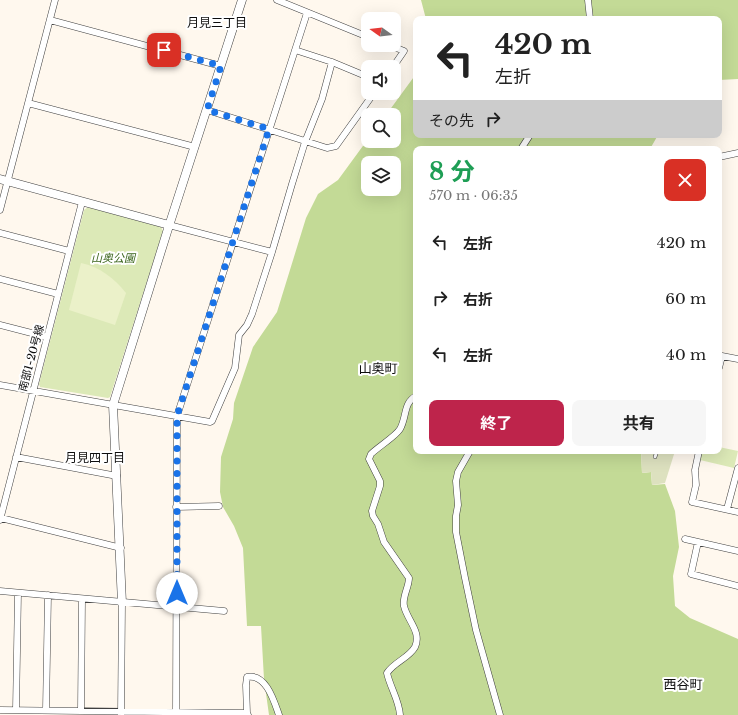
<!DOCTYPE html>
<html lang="ja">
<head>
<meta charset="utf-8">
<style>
	body { margin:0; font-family:"Libre Baskerville","Noto Sans JP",serif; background:#f6f6f6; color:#222; height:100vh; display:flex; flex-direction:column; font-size:15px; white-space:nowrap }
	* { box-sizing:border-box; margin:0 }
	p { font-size:13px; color:#767676 }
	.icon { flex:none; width:22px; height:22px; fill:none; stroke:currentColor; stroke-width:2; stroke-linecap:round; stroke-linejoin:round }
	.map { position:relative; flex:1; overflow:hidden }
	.side { position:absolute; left:413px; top:146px; width:309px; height:308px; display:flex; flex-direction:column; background:#fff; border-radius:8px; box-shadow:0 4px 16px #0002 }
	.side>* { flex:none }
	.guide { position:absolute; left:413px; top:16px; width:309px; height:122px; border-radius:8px; box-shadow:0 4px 16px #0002; background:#fff; color:#222; overflow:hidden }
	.needle { width:26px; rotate:284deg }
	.tools { position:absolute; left:361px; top:12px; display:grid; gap:8px }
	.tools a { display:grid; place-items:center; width:40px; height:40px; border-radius:8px; background:#fff; box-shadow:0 4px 16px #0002; font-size:20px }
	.pin { position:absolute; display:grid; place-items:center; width:34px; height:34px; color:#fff; margin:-17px; border-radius:8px; box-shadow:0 2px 6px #0006 }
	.me { position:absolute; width:44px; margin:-22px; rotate:0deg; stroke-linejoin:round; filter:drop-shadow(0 0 3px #0008) }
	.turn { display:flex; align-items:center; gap:14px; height:84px; padding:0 16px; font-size:18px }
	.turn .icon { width:52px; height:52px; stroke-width:2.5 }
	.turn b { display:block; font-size:28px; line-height:34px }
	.then { display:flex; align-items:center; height:38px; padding:0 16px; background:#0003; gap:8px; font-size:15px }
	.round { display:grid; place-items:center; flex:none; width:42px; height:42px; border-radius:8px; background:#f6f6f6 }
	.head { display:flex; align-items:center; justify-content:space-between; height:68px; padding:0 16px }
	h1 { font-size:24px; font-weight:700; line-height:30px; color:#1e9e55 }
	.primary-button { display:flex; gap:8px; margin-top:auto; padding:8px 16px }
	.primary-button a { flex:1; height:46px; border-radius:8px; background:#be244b; color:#fff; font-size:16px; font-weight:700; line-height:46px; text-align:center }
	.primary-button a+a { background:#f6f6f6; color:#222 }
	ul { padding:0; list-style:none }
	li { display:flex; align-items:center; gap:12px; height:56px; padding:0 16px }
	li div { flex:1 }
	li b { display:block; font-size:15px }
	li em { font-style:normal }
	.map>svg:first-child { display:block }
</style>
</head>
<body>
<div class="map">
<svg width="738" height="715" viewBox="0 0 738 715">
	<rect width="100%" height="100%" fill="#fff8ee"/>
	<!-- green -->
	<path fill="#dce9b7" d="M 88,207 L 161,227 L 163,231 L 110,397 L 108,398 L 40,387 L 39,384 L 84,210 Z
		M 719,447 L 738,451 L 734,468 L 700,460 L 702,451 L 719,451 Z"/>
	<!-- forest -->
	<path fill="#c3da96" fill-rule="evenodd" d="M 421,0 L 738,0 L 738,79 L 719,80 L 719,19 L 426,19 Z
		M 416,74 L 416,135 L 658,135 L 650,149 L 416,149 L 416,451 L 641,451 L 642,473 L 651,472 L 652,485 L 665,484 L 675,511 L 679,547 L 673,576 L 675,606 L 690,618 L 738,639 L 738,715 L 269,715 L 264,679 L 261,626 L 247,626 L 243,548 L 234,526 L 223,507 L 220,492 L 221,457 L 233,419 L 234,403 L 253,347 L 277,312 L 306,218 L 318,194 L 338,180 L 368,139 L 368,141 L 394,141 L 394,115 L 386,115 ZM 368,163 L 394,163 L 394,189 L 368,189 Z"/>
	<!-- cemetery -->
	<path fill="#dde1bf" d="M 641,451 L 675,451 L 665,483 L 652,485 L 651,472 L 642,473 Z"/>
	<!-- pitch -->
	<path fill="#ebf1c9" d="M 81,263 C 100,267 114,278 126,293 L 115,325 L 69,310 Z"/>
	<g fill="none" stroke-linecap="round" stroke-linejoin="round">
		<!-- service casing -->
		<g stroke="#404040" stroke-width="4">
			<path id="service" d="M 655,457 L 657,451"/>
		</g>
		<!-- minor casing -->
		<g stroke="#404040" stroke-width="7">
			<path id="minor" d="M 277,0 L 368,37
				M 588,0 L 590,19
				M 50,20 L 221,66
				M 389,45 L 404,51 L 393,67
				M 295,50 L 332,62 L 368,77
				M 28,103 L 195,147
				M 207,110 L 327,148 L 336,146 L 374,93
				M 521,149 L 530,135
				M 719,157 L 738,153
				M 0,210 L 55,0
				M 169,225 L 272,252
				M 0,233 L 69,251
				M 0,279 L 58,294
				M 0,325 L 47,337
				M 719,368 L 722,356 L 738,359
				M 0,385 L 210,422 L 212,421 L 235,368 L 239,335 L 247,325 L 252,314 L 272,252 L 292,184 L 305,142 L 322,99 L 332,62
				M 470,451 L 458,472 L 456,481 L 458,505 L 456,516 L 456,532 L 465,578 L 476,630 L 500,715
				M 699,451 L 695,470 L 696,485 L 692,502 L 738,512
				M 16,457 L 117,476
				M 176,507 L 219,506
				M 727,509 L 738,468
				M 1,518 L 121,548
				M 0,520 L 82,202
				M 685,539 L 738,551
				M 698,542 L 691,574 L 738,586
				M 0,591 L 224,611
				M 0,710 L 247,713 L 248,715
				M 16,710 L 18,593
				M 46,710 L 48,595
				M 81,711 L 82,599
				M 176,712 L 177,416 L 307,13
				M 247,713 L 246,685 L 247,677 C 266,673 274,701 279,715
				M 121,715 L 122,603
				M 400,715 C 399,700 390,687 387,673 C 394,662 409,658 415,647 C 422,632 407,620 404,606 C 402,597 409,587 409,578 L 384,542 L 378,524 L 373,516 L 372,511 L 380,486 L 380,481 L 369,459 L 371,454 C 378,447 396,436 400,429 C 407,417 403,403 416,396"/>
		</g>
		<!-- tertiary casing -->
		<g stroke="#404040" stroke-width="9">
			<path id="tertiary" d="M 0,179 L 169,225
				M 122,603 L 113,405 L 167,232 L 242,0"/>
		</g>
		<!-- service -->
		<use href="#service" stroke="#fff" stroke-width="3"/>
		<!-- minor -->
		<use href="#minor" stroke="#fff" stroke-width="6"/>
		<!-- tertiary -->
		<use href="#tertiary" stroke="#fff" stroke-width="8"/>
	</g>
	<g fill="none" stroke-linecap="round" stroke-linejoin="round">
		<!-- route -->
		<path stroke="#1a73e8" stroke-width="7" stroke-dasharray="0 12.6" d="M 164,50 L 221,66 L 207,110 L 269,129 L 177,416 L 177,593"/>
	</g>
	<g text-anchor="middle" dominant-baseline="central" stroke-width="4" stroke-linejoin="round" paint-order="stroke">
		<!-- park labels -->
		<g font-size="11" font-style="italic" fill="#3b651d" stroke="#fff">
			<text x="113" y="258">山奥公園</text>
		</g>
		<!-- street labels -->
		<g font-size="11" fill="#0d0d0d" stroke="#fff">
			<text transform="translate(31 358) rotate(-75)">南部1-20号線</text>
		</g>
		<!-- neighbourhood labels -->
		<g font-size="12" fill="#0d0d0d" stroke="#fff">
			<text x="217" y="22">月見三丁目</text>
			<text x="95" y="457">月見四丁目</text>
		</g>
		<!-- quarter labels -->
		<g font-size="13" fill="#0d0d0d" stroke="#fff">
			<text x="378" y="368">山奥町</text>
			<text x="683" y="684">西谷町</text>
		</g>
	</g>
</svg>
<div class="tools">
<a><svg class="needle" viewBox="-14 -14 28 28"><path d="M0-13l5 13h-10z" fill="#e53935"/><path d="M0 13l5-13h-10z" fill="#767676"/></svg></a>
<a><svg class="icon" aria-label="sound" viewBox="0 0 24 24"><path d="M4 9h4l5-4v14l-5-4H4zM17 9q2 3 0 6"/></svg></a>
<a><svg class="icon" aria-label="search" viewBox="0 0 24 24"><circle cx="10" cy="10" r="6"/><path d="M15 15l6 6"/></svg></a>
<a><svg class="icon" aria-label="layers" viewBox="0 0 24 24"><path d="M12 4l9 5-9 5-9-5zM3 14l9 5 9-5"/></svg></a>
</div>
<div class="pin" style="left:164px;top:50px;background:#d93025"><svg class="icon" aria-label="arrive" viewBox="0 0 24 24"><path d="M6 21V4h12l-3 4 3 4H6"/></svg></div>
<svg class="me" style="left:177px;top:593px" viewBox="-20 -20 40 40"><circle r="19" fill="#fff"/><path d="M0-13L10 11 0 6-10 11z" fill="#1a73e8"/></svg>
<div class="guide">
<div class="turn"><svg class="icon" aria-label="left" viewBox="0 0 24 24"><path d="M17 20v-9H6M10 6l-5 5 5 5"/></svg><div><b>420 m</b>左折</div></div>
<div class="then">その先<svg class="icon" aria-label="right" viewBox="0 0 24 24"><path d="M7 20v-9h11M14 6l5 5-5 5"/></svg></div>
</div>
<section class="side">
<div class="head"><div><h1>8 分</h1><p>570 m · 06:35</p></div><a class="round" style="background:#d93025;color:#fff"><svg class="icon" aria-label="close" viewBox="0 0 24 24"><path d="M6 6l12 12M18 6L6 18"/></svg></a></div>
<ul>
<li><svg class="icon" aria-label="left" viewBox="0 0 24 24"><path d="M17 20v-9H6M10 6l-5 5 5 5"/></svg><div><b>左折</b></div><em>420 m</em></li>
<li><svg class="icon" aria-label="right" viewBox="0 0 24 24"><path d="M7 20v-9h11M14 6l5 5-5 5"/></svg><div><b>右折</b></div><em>60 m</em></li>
<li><svg class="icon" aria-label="left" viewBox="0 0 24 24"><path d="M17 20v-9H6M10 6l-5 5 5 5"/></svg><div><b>左折</b></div><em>40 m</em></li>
</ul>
<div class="primary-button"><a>終了</a><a>共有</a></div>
</section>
</div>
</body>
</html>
